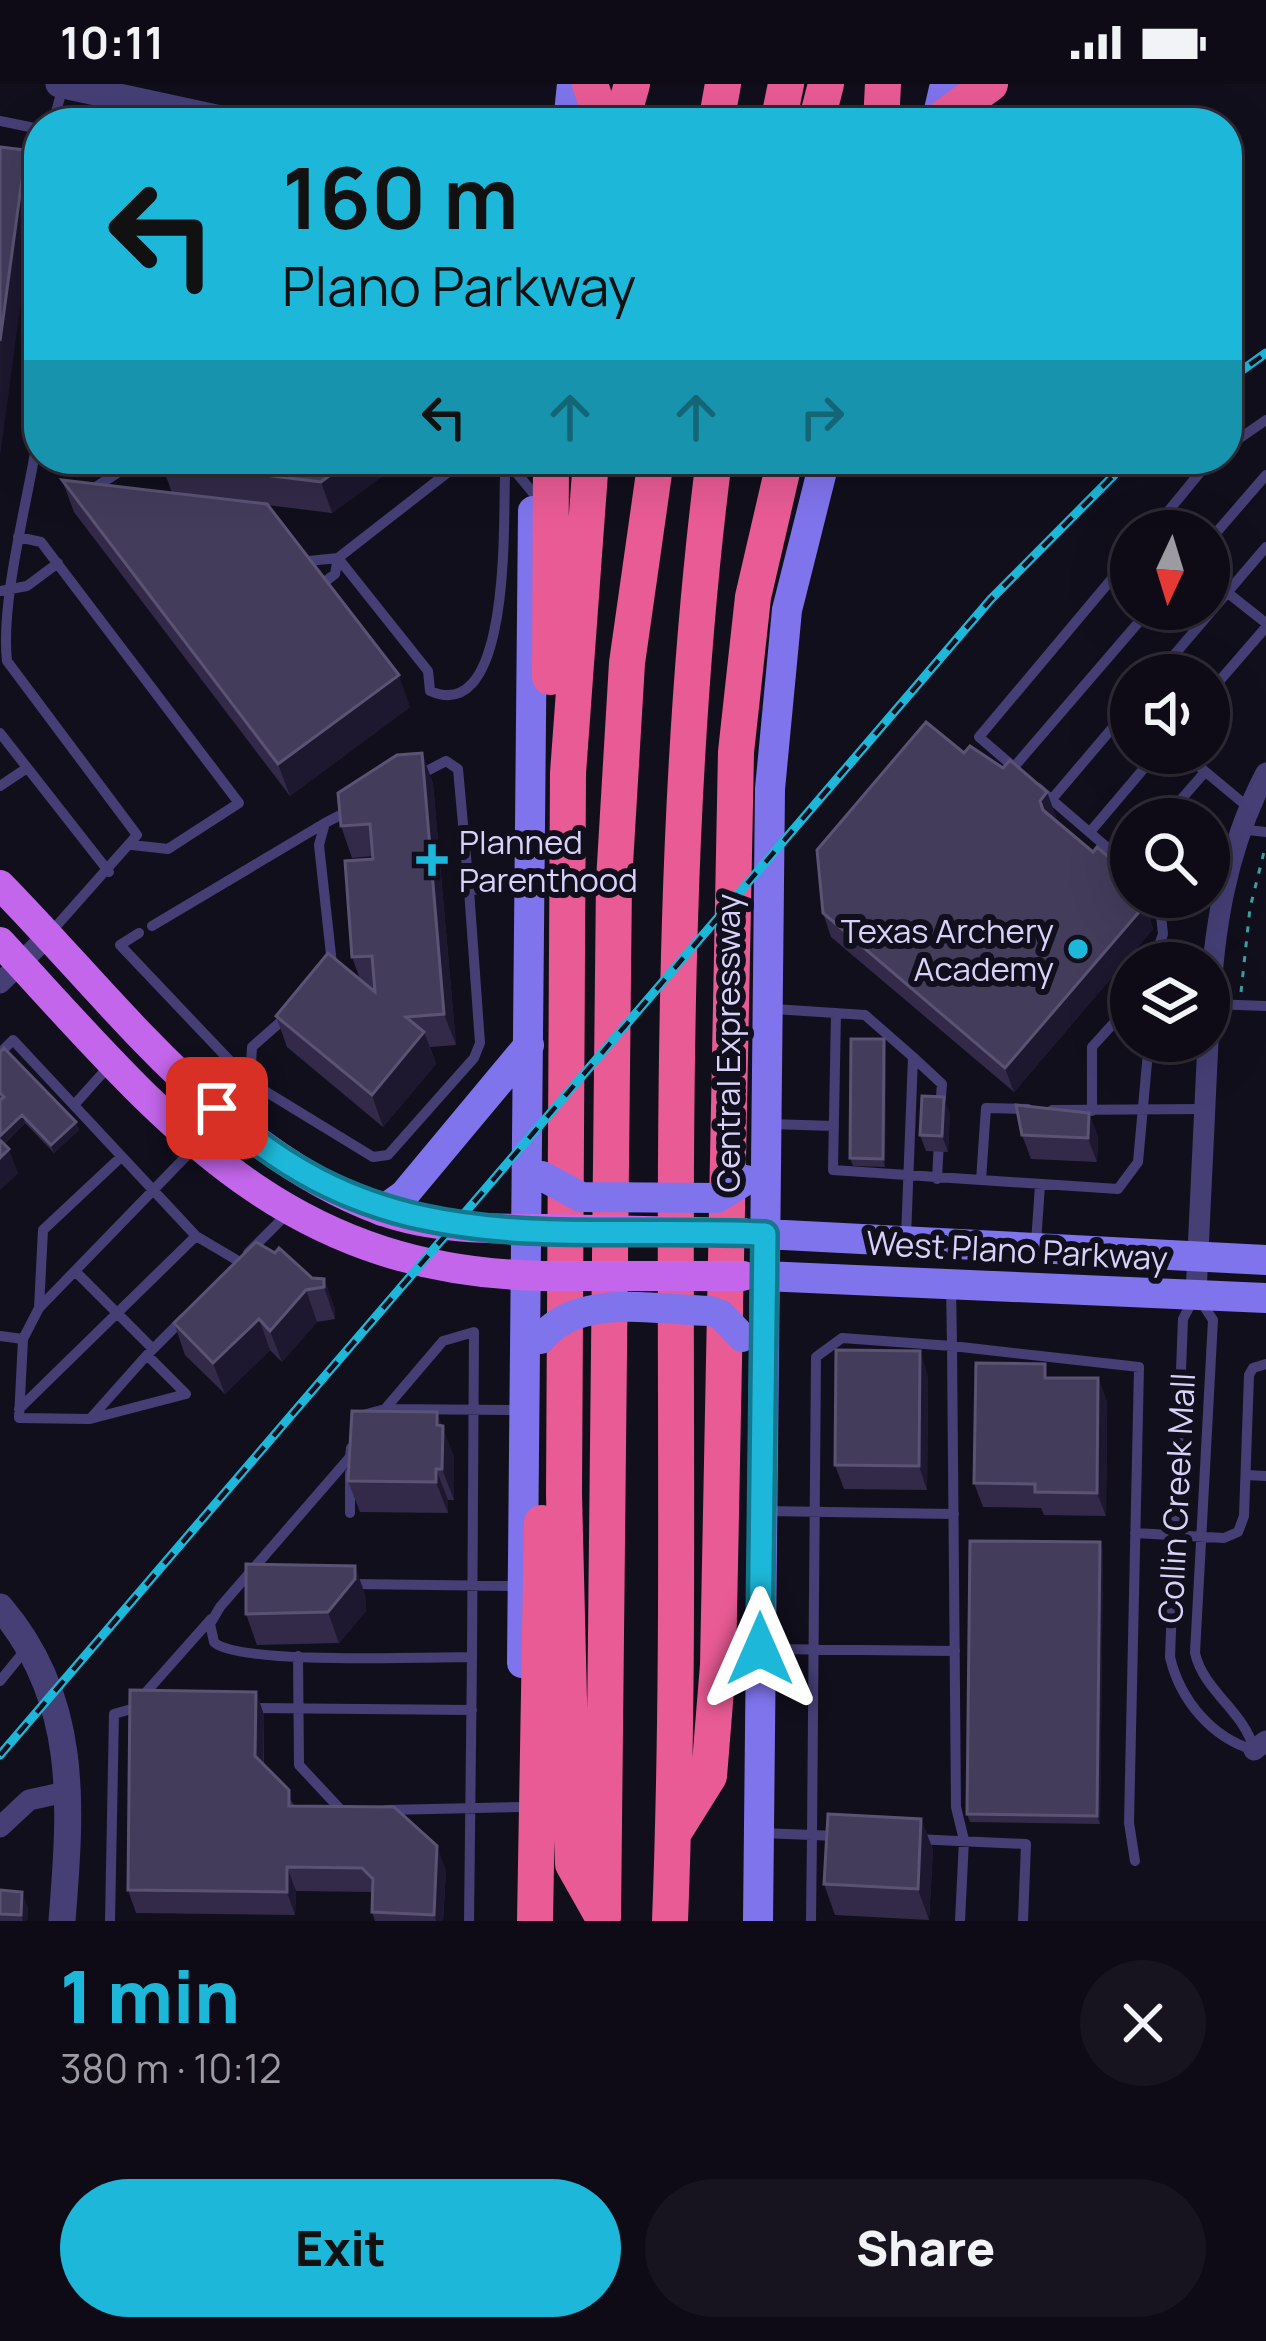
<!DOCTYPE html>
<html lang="en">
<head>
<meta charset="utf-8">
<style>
	body { margin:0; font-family:Manrope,sans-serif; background:#17141f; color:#f1f3f6; height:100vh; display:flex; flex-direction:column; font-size:45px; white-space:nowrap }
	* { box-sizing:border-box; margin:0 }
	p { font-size:39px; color:#9b9ba1 }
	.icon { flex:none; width:66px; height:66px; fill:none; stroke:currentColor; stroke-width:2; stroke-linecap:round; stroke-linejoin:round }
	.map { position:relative; height:1837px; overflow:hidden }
	.panel { display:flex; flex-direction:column; background:#0e0b16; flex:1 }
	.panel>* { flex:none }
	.guide { position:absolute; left:24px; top:24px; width:1218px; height:366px; border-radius:48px; box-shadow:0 12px 48px #0002,0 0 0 3px #2e2b35; background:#1db8d9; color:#111; overflow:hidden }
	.needle { width:78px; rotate:184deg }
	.tools { position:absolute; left:1110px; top:426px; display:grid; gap:24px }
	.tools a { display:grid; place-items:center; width:120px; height:120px; border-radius:50%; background:#0e0b16; box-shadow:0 12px 48px #0002,0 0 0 3px #2e2b35; font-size:60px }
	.pin { position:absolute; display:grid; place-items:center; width:102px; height:102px; color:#fff; margin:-51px; border-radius:24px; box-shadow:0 6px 18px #0006 }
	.me { position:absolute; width:132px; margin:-66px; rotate:0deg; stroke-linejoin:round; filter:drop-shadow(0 0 9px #0008) }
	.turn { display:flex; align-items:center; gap:42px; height:252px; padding:0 60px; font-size:54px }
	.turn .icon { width:156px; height:156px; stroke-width:2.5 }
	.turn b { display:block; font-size:84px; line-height:102px }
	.lanes { display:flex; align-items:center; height:114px; padding:0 60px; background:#0003; justify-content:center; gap:60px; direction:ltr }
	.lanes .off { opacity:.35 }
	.round { display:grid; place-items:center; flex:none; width:126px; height:126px; border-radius:63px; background:#17141f }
	.head { display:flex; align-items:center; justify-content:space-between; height:204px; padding:0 60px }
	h1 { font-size:72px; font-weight:800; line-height:90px; color:#1db8d9 }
	.button { display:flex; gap:24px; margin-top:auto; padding:24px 60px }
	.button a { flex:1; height:138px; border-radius:72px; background:#1db8d9; color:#111; font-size:48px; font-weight:800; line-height:138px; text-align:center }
	.button a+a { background:#17141f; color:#f1f3f6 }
	.status { display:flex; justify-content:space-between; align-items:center; height:84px; padding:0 60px; background:#0e0b16; direction:ltr }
	.status svg { height:33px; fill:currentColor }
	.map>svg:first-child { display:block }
</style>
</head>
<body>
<div class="status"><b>10:11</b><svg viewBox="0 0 49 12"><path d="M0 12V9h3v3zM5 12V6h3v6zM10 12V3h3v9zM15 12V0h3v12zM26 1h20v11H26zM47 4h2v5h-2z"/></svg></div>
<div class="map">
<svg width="1266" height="1837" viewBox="0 0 1266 1837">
	<rect width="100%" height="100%" fill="#120f1d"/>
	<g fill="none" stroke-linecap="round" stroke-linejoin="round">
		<!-- path -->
		<path stroke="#3ca0a1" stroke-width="3" stroke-dasharray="6 9" stroke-linecap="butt" d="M 1241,908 L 1250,824 L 1265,764"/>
		<!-- service -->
		<path stroke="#453f76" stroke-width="10" d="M 0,37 L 39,45
			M 53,39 L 63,2
			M 39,345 C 30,409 0,515 7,577 L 137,751 L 51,848
			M 1227,363 L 1266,336
			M 155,375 L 163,384 L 188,375
			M 465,375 L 338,474 L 428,587 L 430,607 C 512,643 503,435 505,393
			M 505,375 L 534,410
			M 91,406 L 139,375
			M 1152,447 L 1211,375
			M 18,453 L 41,458 L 239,719 L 168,765 L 132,761
			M 1209,457 L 1266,391
			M 299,478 L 338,474 L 335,490 L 318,503
			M 1209,494 L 1266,539
			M 0,507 L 27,502 L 58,479
			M 1157,591 L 1266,463
			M 1209,609 L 1266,543
			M 0,649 L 109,788
			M 1183,669 L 1249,724
			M 1014,683 L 1150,525
			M 1015,684 L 979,653 L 1131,472
			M 417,692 L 446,677 L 458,685 L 469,806 L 527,804
			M 0,702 L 27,684
			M 1038,704 L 1131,784
			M 1052,715 L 1131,622
			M 1164,735 L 1205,688
			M 1239,745 L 1266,748
			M 1090,748 L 1157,669
			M 152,842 L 325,739
			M 139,849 L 120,861 L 250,998 L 373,1073 L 388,1071 L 474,974 L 480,959 L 469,806
			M 1153,879 L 1163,850 L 1159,813
			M 332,880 L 319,761 L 325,739 L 352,725
			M 1210,920 L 1266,922
			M 774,925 L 865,931 L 913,973 L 906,1153
			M 836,929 L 833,1086 L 981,1096
			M 0,969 L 13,956 L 196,1152 L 240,1178
			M 913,973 L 942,1000 L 940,1026
			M 75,1020 L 109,982
			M 219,1022 L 250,998 L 252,963 L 286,933
			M 1028,1025 L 986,1024 L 981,1096 L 1118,1105 L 1138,1078 L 1149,957
			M 1052,1026 L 1205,1025
			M 1092,1027 L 1092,963 L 1131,920
			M 771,1040 L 834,1042
			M 937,1095 L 939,1056
			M 1036,1159 L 1040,1101
			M 248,1169 L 289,1128
			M 76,1188 L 153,1265
			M 951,1201 L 952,1262 L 1139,1283 L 1129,1739 L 1135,1777
			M 1196,1210 L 1213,1236 L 1195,1569 C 1204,1608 1244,1626 1254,1666 C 1212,1654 1180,1616 1170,1573 L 1183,1235 Z
			M 39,1224 L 43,1146 L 121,1073
			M 0,1252 L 23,1255 L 19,1334 L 90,1335 L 186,1310 L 147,1271 L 184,1234
			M 23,1255 L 39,1224 L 196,1062
			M 19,1325 L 196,1152
			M 363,1331 L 385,1325 L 524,1326
			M 90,1335 L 147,1271
			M 351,1364 L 350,1373 L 220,1523 L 210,1540 L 214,1558 C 237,1581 428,1573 472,1573 L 474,1248 L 443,1257 L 385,1325
			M 350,1389 L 350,1429
			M 1246,1391 L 1266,1392
			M 765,1427 L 954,1430
			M 1135,1449 L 1224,1454 L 1238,1448 L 1244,1432 L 1249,1291 L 1253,1284 L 1266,1280
			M 352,1500 L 519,1502
			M 766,1565 L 955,1567
			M 298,1572 L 299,1681 L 341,1726 L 350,1726
			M 0,1597 L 26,1565
			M 140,1615 L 211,1535
			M 251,1624 L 472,1626
			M 386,1726 L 521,1723
			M 762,1749 L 812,1751 L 811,1837
			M 836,1752 L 812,1751 L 816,1273 L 842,1254 L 952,1262 L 956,1723 L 964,1756 L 960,1837
			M 915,1755 L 1026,1760 L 1023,1837
			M 110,1837 L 114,1630 L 142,1622
			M 469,1837 L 472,1573"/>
		<!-- minor -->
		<path stroke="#453f76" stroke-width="21" d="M 0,899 L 49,851
			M 1209,936 C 1213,849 1225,767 1266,689
			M 1196,1210 L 1208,957
			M 1254,1666 L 1266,1657
			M 0,1743 L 29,1716 L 70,1707"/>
		<!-- tertiary -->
		<path stroke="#453f76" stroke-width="27" d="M 59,0 L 239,39
			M 0,1523 C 80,1616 71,1723 62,1837"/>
		<!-- secondary -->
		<path stroke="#8074ed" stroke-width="30" d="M 568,39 L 572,0
			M 936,39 L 945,0
			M 382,1127 L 404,1111 L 529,961
			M 765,1150 L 1266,1176
			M 764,1192 L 1266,1214
			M 522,1579 L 533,427
			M 758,1837 L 770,705 L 787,526 L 825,375"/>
		<!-- primary -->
		<path stroke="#c366eb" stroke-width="30" d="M 0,801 C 115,918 222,1067 380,1126 C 432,1145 490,1145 544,1145
			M 0,858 C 165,1036 280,1187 543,1192"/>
		<!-- motorway -->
		<path stroke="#e95b95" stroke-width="36" d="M 590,0 L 603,39
			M 621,39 L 632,0
			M 716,39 L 723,0
			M 778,39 L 786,0
			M 816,39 L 826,0
			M 881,39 L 883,0
			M 936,39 L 990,0
			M 591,375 L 568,689 L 564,1410 L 573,1780 L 603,1833
			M 550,593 L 551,375
			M 674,1748 L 709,1692 L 718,1581 L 736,668 L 753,513 L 785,375
			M 603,1833 L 614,797 L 627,579 L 656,375
			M 535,1837 L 542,1439
			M 670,1837 C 689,1351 652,859 714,375"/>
		<!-- rail casing -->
		<g stroke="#1db8d9" stroke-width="9">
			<path id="rail" d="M 1227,297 L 1266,269
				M 0,1671 L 991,515 L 1130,375"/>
		</g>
		<!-- rail -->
		<use href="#rail" stroke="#120f1d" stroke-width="4.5" stroke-dasharray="14" stroke-linecap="butt"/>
		<!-- secondary-bridge -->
		<path stroke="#8074ed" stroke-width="30" d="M 542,1092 L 581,1113 L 717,1114 L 746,1096
			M 541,1255 C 577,1208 656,1226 710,1227 L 721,1231 L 742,1253"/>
		<!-- primary-bridge -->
		<path stroke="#c366eb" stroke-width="30" d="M 544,1145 L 743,1149
			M 543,1192 L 743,1192"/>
	</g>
	<!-- wall -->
	<path fill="#322a48" d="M 166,375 L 406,375 L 332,429 L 267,421 L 410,623 L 290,712 L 74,428 L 62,396 L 172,409 L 161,378 Z
		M 422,669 L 433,700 L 456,961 L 430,963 L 436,980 L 383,1043 L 287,963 L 276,932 L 360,895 L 352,873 L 373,772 L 352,774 L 341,742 Z
		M 964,669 L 1056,732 L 1054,735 L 1131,813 L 1150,813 L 1156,829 L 1150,836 L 1153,845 L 1014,1008 L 831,853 L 823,829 Z
		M 886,963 L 885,1083 L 853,1082 L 850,1074 Z
		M 0,968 L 79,1046 L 54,1069 L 25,1039 L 4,1060 L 18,1089 L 0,1106 Z
		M 950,1029 L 948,1068 L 926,1067 L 920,1051 Z
		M 1089,1029 L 1098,1053 L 1097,1078 L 1031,1075 L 1022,1051 Z
		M 312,1194 L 324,1195 L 335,1226 L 335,1235 L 317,1238 L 282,1278 L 270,1266 L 225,1310 L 185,1271 L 174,1239 Z
		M 928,1291 L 927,1406 L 844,1405 L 835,1381 Z
		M 1050,1294 L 1098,1294 L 1107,1318 L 1106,1432 L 1044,1431 L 1041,1424 L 983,1423 L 974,1399 Z
		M 441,1342 L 454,1373 L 454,1416 L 448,1416 L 448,1429 L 360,1428 L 348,1397 Z
		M 1103,1466 L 1100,1740 L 970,1738 L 967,1730 Z
		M 366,1513 L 366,1527 L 339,1559 L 257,1561 L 246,1530 Z
		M 256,1608 L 264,1631 L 264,1681 L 295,1722 L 446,1786 L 443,1837 L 375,1837 L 372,1828 L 373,1810 L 370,1808 L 296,1807 L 295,1831 L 136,1829 L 128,1806 Z
		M 921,1735 L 933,1766 L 929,1836 L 835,1831 L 824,1800 Z
		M 0,1806 L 28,1824 L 27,1837 L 0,1837 Z"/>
	<!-- shaded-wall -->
	<path fill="#1d172f" d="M 26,66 L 37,98 L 0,373 L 0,257 Z
		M 352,375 L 406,375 L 332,429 L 321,398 Z
		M 399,591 L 410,623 L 290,712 L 278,680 Z
		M 422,669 L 433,700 L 456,961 L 444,930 Z
		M 1047,708 L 1056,732 L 1049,741 L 1040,717 Z
		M 1141,813 L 1150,813 L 1156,829 L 1150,836 L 1153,845 L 1014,1008 L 1005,984 Z
		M 424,948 L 436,980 L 383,1043 L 372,1011 Z
		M 884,955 L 886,963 L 885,1083 L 883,1075 Z
		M 944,1013 L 950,1029 L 948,1068 L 942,1052 Z
		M 1089,1029 L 1098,1053 L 1097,1078 L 1088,1054 Z
		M 22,1031 L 25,1039 L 0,1063 L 0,1052 Z
		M 76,1038 L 79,1046 L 54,1069 L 51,1061 Z
		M 9,1065 L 18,1089 L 0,1106 L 0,1074 Z
		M 324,1195 L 335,1226 L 335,1235 L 324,1203 Z
		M 306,1206 L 317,1238 L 282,1278 L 270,1247 Z
		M 259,1235 L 270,1266 L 225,1310 L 213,1279 Z
		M 920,1267 L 928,1291 L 927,1406 L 919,1382 Z
		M 1098,1294 L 1107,1318 L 1106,1432 L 1097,1409 Z
		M 437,1328 L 454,1373 L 454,1416 L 442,1385 Z
		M 436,1385 L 448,1416 L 448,1429 L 436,1398 Z
		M 1100,1458 L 1103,1466 L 1100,1740 L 1097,1732 Z
		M 355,1482 L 366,1513 L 366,1527 L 339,1559 L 328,1528 Z
		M 256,1608 L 264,1631 L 263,1696 L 255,1672 Z
		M 921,1735 L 933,1766 L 929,1836 L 918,1805 Z
		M 437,1762 L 446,1786 L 443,1837 L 436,1837 L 434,1831 Z
		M 287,1783 L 296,1807 L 295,1831 L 287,1808 Z
		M 22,1808 L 28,1824 L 27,1837 L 23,1837 L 21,1831 Z"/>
	<!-- building -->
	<path fill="#433c5b" stroke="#5b5374" stroke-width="3" d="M 0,63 L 26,66 L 0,257 Z
		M 166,375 L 352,375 L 321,398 L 161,378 Z
		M 62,396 L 267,420 L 399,591 L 278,680 Z
		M 926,638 L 964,669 L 970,662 L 1003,684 L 1010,676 L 1047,708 L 1040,717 L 1043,726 L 1093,768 L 1097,763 L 1131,792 L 1131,813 L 1141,813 L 1138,816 L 1145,821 L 1005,984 L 823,829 L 817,766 Z
		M 422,669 L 444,930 L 406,933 L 424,948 L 372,1011 L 276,932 L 328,869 L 375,908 L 372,872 L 352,873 L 345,777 L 373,775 L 370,740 L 341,742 L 338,709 L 397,671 Z
		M 851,955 L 884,955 L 883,1075 L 850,1074 Z
		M 4,964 L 76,1038 L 51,1061 L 22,1031 L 0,1052 L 0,1016 L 4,1013 L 0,1009 L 0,968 Z
		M 922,1012 L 944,1013 L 942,1052 L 920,1051 Z
		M 1016,1021 L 1089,1029 L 1088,1054 L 1022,1051 Z
		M 0,1056 L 9,1065 L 0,1074 Z
		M 256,1158 L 275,1169 L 279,1164 L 312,1194 L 324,1195 L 324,1203 L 306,1206 L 270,1247 L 259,1235 L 213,1279 L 174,1239 Z
		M 836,1266 L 920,1267 L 919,1382 L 835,1381 Z
		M 976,1279 L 1045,1280 L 1045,1294 L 1098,1294 L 1097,1409 L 1035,1408 L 1035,1400 L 974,1399 Z
		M 352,1327 L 437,1328 L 437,1341 L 443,1342 L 442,1385 L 436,1385 L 436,1398 L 348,1397 Z
		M 970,1457 L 1100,1458 L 1097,1732 L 967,1730 Z
		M 246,1480 L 355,1482 L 355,1495 L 328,1528 L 246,1530 Z
		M 130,1606 L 256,1608 L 255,1672 L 289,1706 L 289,1722 L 394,1723 L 437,1762 L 434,1831 L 372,1828 L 373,1795 L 362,1784 L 287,1783 L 287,1808 L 128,1806 Z
		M 828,1730 L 921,1735 L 918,1805 L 824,1800 Z
		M 0,1806 L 22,1808 L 21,1831 L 0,1830 Z"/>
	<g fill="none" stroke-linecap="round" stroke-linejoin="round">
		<!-- route casing -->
		<g stroke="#13788d" stroke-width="30">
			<path id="route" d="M 217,1024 C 386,1181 555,1141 765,1150 L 760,1565"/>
		</g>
		<!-- route -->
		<use href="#route" stroke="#1db8d9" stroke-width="21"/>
	</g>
	<!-- markers -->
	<g fill="#1db8d9" stroke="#120f1d" stroke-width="4.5">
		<path d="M426 758h12v12h12v12h-12v12h-12v-12h-12v-12h12z"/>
		<circle cx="1078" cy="865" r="12"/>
	</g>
	<g text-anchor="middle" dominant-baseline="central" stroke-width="12" stroke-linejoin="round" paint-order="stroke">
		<!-- poi labels -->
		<g font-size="33" fill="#d8d1f9" stroke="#120f1d" text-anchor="start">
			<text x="459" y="757">Planned<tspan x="459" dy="38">Parenthood</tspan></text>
			<text x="1054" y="846" text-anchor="end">Texas Archery<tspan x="1054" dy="38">Academy</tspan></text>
		</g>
		<!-- street labels -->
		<g font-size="33" fill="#d8d1f9" stroke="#120f1d">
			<text transform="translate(727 959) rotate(-90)">Central Expressway</text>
			<text transform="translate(1017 1166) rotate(3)">West Plano Parkway</text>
			<text transform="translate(1176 1414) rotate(-87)">Collin Creek Mall</text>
		</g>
	</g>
</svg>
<div class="tools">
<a><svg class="needle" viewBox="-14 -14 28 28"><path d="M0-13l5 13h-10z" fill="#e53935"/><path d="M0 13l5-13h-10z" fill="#9b9ba1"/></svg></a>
<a><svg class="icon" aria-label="sound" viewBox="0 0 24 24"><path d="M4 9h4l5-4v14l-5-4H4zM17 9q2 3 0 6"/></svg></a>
<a><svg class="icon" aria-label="search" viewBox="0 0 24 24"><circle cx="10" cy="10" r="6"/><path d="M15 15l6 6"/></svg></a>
<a><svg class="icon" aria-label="layers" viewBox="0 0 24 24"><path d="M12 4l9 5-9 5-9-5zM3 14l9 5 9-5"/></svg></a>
</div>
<div class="pin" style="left:217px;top:1024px;background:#d93025"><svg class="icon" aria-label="arrive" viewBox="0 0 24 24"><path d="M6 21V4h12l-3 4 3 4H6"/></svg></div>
<svg class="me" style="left:760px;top:1565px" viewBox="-20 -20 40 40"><path d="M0-17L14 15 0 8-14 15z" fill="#1db8d9" stroke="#fff" stroke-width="4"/></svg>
<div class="guide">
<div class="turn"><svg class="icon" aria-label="left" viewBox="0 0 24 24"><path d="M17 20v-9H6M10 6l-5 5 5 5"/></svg><div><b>160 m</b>Plano Parkway</div></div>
<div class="lanes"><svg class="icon" aria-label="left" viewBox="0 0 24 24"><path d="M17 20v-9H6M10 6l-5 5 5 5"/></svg><svg class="icon off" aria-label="ahead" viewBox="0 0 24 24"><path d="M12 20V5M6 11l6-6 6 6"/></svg><svg class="icon off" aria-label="ahead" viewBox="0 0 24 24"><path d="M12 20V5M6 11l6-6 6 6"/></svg><svg class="icon off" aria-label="right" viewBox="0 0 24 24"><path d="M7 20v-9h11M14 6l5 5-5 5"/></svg></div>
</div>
</div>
<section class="panel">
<div class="head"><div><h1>1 min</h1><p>380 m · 10:12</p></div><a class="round"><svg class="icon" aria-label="close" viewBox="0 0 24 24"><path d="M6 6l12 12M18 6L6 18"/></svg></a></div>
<div class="button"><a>Exit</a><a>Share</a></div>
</section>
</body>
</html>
